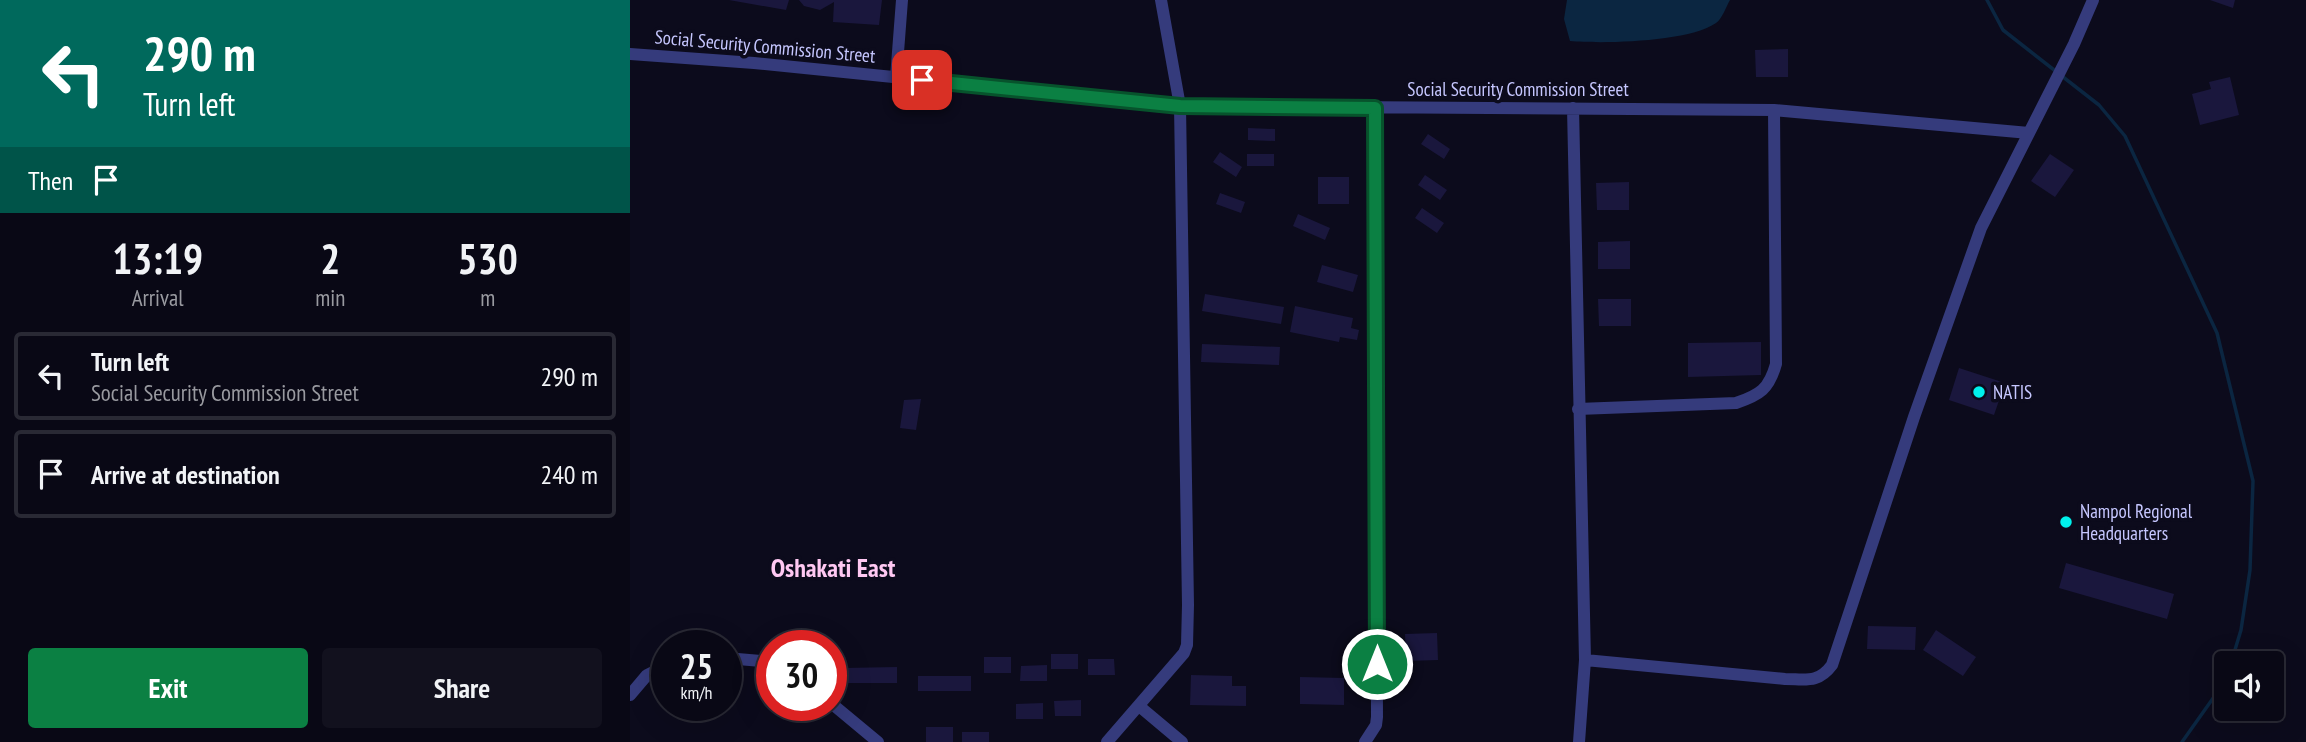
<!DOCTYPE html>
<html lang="en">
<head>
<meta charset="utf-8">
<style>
	body { margin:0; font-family:"PT Sans Narrow",sans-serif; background:#12111e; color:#f1f3f6; height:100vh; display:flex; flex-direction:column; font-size:26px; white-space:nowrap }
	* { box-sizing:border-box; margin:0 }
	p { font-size:23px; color:#999aa0 }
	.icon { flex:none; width:38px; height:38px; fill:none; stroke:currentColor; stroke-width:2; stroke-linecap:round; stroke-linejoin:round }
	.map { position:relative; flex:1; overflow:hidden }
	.side { display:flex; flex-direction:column; background:#090815; width:630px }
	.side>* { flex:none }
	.hud { background:#00695c; color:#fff; overflow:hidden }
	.fabs { position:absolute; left:1584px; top:651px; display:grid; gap:14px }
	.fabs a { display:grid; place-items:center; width:70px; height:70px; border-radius:7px; background:#090815; box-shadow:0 7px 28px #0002,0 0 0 2px #292934; font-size:35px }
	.speed { position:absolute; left:21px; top:630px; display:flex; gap:14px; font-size:35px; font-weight:700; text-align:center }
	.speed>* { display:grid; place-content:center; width:91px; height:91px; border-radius:50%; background:#090815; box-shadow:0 7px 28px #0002,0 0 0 2px #292934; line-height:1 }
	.speed small { font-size:18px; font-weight:400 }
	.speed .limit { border:10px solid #d22; background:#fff; color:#111 }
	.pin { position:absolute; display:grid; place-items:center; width:60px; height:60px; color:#fff; margin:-30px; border-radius:14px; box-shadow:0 4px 10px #0006 }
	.me { position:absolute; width:77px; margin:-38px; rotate:0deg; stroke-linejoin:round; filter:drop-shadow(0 0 5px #0008) }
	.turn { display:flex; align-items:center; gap:24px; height:147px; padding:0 28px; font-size:32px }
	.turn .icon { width:91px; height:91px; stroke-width:2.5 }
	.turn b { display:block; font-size:49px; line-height:60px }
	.then { display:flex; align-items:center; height:66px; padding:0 28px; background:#0003; gap:14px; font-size:26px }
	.eta { display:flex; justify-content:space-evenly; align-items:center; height:119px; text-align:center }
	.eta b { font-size:42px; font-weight:700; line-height:49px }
	.action { display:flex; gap:14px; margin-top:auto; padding:14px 28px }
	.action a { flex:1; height:80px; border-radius:7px; background:#0b8043; color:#fff; font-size:28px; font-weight:700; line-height:80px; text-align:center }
	.action a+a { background:#12111e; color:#f1f3f6 }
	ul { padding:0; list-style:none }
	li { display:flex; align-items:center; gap:21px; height:88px; margin:0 14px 10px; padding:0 14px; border:4px solid #292934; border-radius:7px }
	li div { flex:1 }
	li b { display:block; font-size:26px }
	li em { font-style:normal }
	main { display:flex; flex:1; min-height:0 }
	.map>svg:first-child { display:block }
</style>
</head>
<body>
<main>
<section class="side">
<div class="hud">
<div class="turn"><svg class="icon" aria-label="left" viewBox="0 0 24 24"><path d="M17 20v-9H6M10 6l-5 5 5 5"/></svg><div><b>290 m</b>Turn left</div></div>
<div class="then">Then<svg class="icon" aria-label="arrive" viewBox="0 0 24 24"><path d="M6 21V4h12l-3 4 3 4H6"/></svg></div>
</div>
<div class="eta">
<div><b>13:19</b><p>Arrival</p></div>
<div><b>2</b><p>min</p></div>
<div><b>530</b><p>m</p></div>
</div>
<ul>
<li><svg class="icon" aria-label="left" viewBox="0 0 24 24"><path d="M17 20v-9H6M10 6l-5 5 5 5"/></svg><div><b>Turn left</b><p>Social Security Commission Street</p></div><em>290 m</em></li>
<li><svg class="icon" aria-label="arrive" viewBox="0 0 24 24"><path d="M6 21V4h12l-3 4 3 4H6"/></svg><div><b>Arrive at destination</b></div><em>240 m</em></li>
</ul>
<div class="action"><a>Exit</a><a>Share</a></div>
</section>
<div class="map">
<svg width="1676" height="742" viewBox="0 0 1676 742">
	<rect width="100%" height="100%" fill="#0c0b1c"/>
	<!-- water -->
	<path fill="#0b2641" d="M 937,0 L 1100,0 C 1096,7 1092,19 1086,23 C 1059,42 973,44 940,41 L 934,19 Z"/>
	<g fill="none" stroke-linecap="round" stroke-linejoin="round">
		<!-- stream -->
		<path stroke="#0b2641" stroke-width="3.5" d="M 1357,0 L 1373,30 L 1469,105 L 1495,136 L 1587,333 L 1623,481 L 1620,570 L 1611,630 L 1601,663
			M 1552,742 L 1596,680"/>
	</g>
	<!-- building -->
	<path fill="#1a173d" d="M 99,0 L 159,0 L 156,10 Z
		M 169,0 L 252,0 L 249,25 L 203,22 L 204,2 L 190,10 L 174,6 Z
		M 1580,0 L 1605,0 L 1603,8 Z
		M 1158,49 L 1158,77 L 1126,77 L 1125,50 Z
		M 1600,77 L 1609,115 L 1570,125 L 1562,94 L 1581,89 L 1579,82 Z
		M 618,128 L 645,129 L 645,141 L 618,140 Z
		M 798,134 L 820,149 L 814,159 L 791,144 Z
		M 590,152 L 612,167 L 606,177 L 583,162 Z
		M 617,154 L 644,154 L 644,166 L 617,166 Z
		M 1420,154 L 1444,170 L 1425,197 L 1401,181 Z
		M 795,175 L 817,190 L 810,200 L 788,185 Z
		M 688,177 L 719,177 L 719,204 L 688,204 Z
		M 999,182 L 999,210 L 967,210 L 966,183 Z
		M 590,193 L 615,202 L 611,213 L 586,204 Z
		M 792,208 L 814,223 L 807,233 L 785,218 Z
		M 668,214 L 700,228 L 695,240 L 663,226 Z
		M 1000,241 L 1000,269 L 968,269 L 968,242 Z
		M 692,265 L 728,275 L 723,292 L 687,282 Z
		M 575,294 L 654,307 L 651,324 L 572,311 Z
		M 968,299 L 1001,299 L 1001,326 L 969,326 Z
		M 665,306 L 723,318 L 721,328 L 729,330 L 727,340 L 710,337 L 709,342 L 660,332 Z
		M 1131,342 L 1131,375 L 1058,377 L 1058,343 Z
		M 572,344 L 650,347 L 649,365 L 571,362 Z
		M 1329,368 L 1375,383 L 1364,415 L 1319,400 Z
		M 291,399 L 286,430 L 270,428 L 274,400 Z
		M 1436,563 L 1544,594 L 1537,619 L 1429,588 Z
		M 1238,626 L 1286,627 L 1285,650 L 1237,649 Z
		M 1306,630 L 1346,657 L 1333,676 L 1293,650 Z
		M 807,633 L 808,660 L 776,661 L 775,634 Z
		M 421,654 L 448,654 L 448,669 L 421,669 Z
		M 354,657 L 381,657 L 381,673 L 354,673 Z
		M 458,659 L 484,659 L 485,675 L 458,675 Z
		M 417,665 L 417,681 L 390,681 L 391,666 Z
		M 267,667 L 267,683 L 214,683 L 214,668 Z
		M 561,675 L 602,676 L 602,686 L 616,686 L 616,706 L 560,705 Z
		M 288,676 L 341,676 L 341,691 L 288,691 Z
		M 670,677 L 714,678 L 714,705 L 670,704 Z
		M 451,700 L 451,716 L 425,716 L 424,701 Z
		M 413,703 L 413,719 L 386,719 L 386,704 Z
		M 296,727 L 323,727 L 323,742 L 296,742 Z
		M 332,732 L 359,732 L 359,742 L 332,742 Z"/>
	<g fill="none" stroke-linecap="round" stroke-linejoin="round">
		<!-- minor -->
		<path stroke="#353b7c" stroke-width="12" d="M 0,54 L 124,63 L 550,106 L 1144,110 L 1399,133
			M 266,78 L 272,0
			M 943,108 L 955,660 L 949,742
			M 948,409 L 1106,403 C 1130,395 1139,389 1146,364 L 1144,110
			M 96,658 L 142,662
			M 955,660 L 1155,679 C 1175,679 1188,684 1202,665 L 1284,417 L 1351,228 L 1444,44 L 1463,0
			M 0,695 L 17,675 L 37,665
			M 201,703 L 248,742
			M 509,706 L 552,742
			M 477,742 L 554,653 L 557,645 L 558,605 L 550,106 L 531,0
			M 735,742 L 746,725 L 747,717 L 745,108"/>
	</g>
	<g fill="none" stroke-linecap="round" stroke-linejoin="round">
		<!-- route casing -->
		<g stroke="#07532c" stroke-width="18">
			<path id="route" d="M 292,80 L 550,106 L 745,108 L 747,664"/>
		</g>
		<!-- route -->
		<use href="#route" stroke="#0b8043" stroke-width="12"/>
	</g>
	<!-- markers -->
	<g fill="#00f1ec" stroke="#0c0b1c" stroke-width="2.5">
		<circle cx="1349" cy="392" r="7"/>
		<circle cx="1436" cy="522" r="7"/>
	</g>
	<g text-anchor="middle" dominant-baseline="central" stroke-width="7" stroke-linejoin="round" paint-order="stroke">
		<!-- street labels -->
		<g font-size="19" fill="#c6c7ff" stroke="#0c0b1c">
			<text transform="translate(135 46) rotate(5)">Social Security Commission Street</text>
			<text x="888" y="89">Social Security Commission Street</text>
		</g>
		<!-- poi labels -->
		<g font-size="19" fill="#c6c7ff" stroke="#0c0b1c" text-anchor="start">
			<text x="1363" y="392">NATIS</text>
			<text x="1450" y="511">Nampol Regional<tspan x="1450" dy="22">Headquarters</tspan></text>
		</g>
		<!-- district labels -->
		<g font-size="26" font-weight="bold" fill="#ffc8f2" stroke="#0c0b1c">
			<text x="203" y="567">Oshakati East</text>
		</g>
	</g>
</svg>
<div class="fabs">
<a><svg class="icon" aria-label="sound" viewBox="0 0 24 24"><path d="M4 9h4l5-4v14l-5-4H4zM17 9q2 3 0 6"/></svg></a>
</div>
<div class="speed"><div>25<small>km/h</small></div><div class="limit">30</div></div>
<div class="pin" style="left:292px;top:80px;background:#d93025"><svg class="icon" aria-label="arrive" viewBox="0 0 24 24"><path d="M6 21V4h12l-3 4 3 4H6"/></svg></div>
<svg class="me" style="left:747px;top:664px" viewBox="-20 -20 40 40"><circle r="17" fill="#0b8043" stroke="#fff" stroke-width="3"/><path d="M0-11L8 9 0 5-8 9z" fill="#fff"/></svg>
</div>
</main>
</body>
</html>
